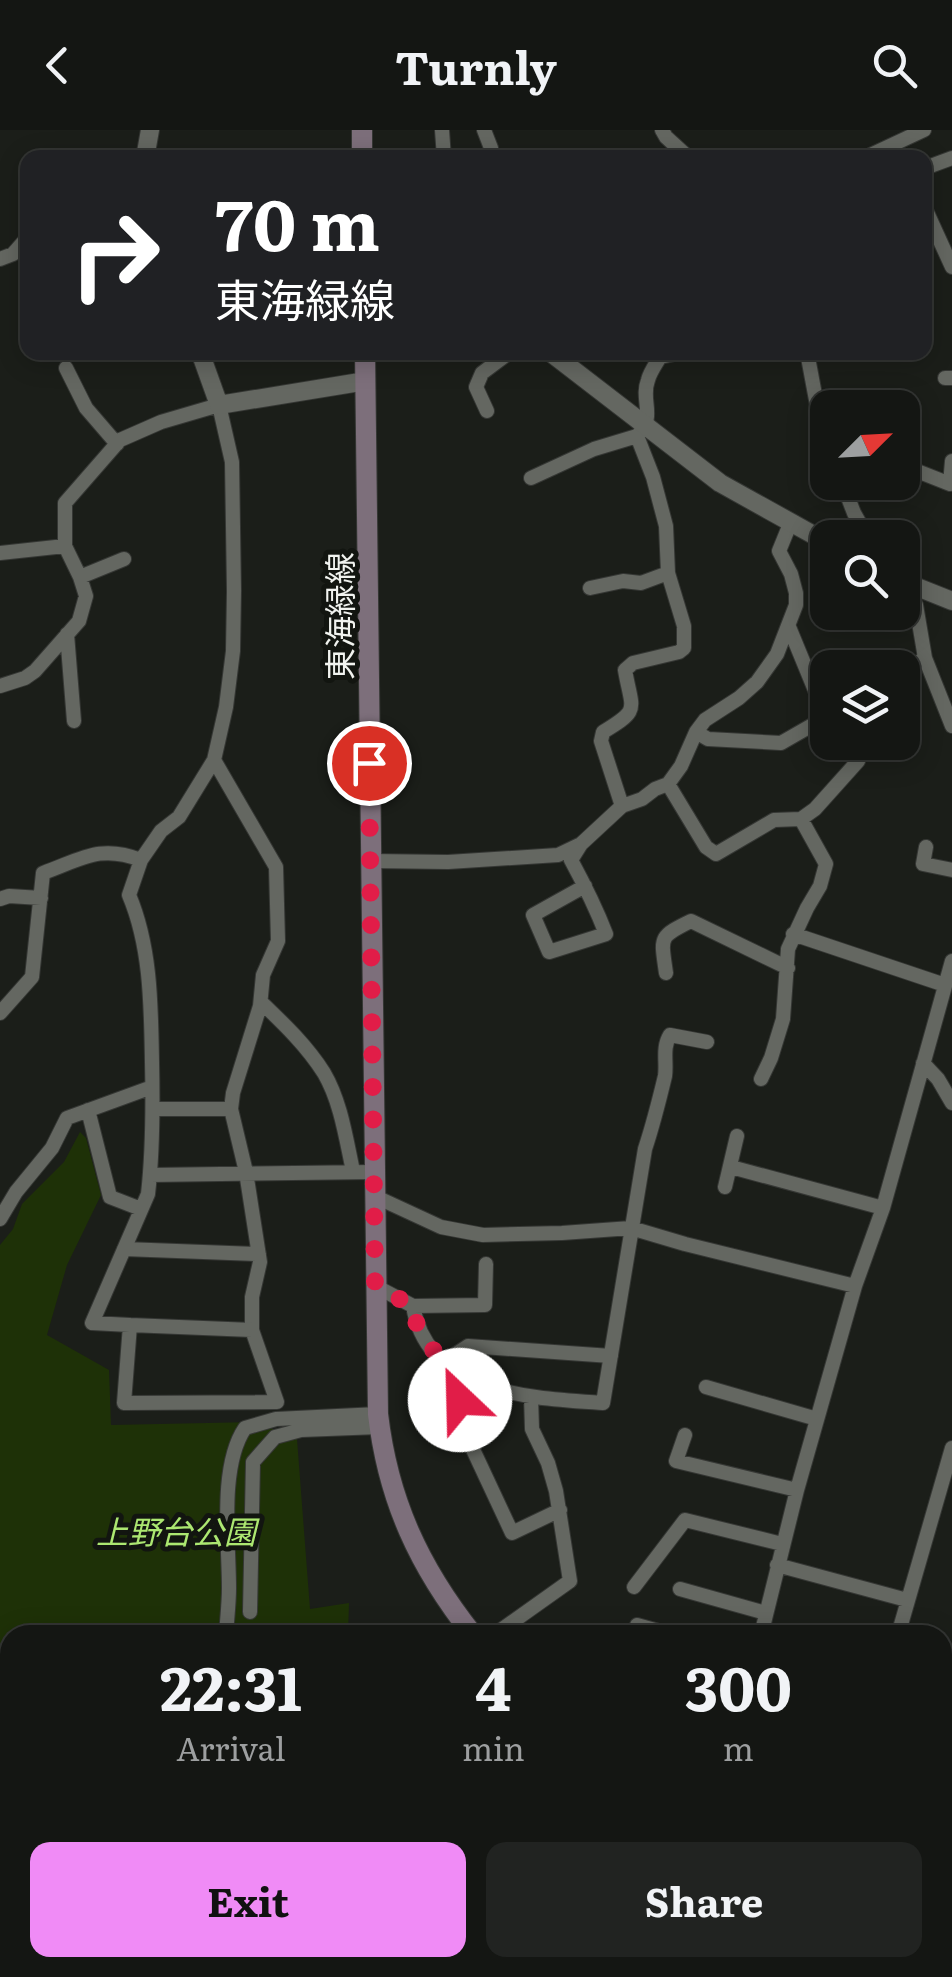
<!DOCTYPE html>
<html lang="en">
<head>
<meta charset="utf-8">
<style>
	body { margin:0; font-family:Literata,"Noto Sans JP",serif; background:#212321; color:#f1f3f6; height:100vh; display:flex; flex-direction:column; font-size:38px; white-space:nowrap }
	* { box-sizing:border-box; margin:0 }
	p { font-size:32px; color:#9d9fa0 }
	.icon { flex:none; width:55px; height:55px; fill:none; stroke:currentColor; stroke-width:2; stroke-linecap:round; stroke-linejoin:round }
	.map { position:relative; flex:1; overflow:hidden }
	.details { position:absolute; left:0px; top:1495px; width:952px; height:352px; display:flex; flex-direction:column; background:#141613; border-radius:30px 30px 0 0; box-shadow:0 5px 25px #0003,0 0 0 2px #333533 }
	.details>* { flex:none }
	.guide { position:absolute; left:20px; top:20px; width:912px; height:210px; border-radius:20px; box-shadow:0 5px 25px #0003,0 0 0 2px #333533; background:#202124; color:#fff; overflow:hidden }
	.needle { width:65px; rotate:66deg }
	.fabs { position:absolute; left:810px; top:260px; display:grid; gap:20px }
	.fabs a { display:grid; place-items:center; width:110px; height:110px; border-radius:20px; background:#141613; box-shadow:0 5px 25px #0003,0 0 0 2px #333533; font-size:50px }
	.pin { position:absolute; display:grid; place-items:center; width:85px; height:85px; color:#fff; margin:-42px; border:5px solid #fff; border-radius:50%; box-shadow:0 2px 10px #0007 }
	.me { position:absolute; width:110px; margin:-55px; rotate:336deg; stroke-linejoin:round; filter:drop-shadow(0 0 8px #0008) }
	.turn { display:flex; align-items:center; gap:35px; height:210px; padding:0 30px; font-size:45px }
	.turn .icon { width:130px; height:130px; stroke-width:2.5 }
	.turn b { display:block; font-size:70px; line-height:85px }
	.eta { display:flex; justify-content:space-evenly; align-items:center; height:170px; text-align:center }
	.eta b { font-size:60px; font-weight:700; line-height:70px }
	.cta { display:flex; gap:20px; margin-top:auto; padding:20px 30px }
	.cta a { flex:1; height:115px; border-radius:20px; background:#f08bf6; color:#111; font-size:40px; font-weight:700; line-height:115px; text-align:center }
	.cta a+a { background:#212321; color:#f1f3f6 }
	header { display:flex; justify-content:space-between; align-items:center; height:130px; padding:0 30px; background:#141613; font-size:45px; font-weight:700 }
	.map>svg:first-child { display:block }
</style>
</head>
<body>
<header><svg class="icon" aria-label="back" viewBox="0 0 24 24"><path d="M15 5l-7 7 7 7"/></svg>Turnly<svg class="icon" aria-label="search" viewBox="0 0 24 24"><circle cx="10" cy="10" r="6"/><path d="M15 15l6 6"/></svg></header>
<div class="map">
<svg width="952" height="1847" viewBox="0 0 952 1847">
	<rect width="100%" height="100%" fill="#1b1e19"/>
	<!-- green -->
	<path fill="#1e3107" d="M 80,1002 L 86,1008 L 101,1065 L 67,1135 L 47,1205 L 109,1240 L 111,1295 L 256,1292 L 297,1309 L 310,1479 L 349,1473 L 348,1505 L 10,1505 L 10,1838 L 255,1838 L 241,1847 L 0,1847 L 0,1115 L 13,1099 L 22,1074 L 64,1032 Z"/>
	<!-- water -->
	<path fill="#446520" stroke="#78905e" stroke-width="2.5" d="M 10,1688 L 10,1829 L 0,1823 L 0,1693 Z
		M 15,1838 L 83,1838 L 56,1847 L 16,1847 Z"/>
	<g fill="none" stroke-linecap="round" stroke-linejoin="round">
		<!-- service casing -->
		<g stroke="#353734" stroke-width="10">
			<path id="service" d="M 0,1675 L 6,1665 L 10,1626
				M 86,1847 L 97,1838
				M 187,1847 L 193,1838"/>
		</g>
		<!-- minor casing -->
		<g stroke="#353734" stroke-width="16">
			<path id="minor" d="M 442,0 L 444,28
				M 484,0 L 491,18 L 492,28
				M 662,0 L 666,7 L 689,28
				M 864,28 L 924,0
				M 925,38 L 952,28
				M 925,78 L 952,137
				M 0,129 L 13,124 L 28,107
				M 705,222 L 713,222
				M 807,222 L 822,302 L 828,315
				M 66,238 L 86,278 L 117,314
				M 945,248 L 952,248
				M 487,281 L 476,257 L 482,243 L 510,222
				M 902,339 L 917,341 L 950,354 L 952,331
				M 531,348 L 594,319 L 637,306
				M 842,352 L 854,383 L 868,408
				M 0,423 L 65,416
				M 902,442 L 903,451 L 916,475 L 925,528 L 952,596
				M 80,447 L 124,429
				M 590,458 L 623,451 L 641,453 L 668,443
				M 789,497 L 826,587
				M 67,504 L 74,591
				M 902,542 L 925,528
				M 0,556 L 25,548 L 35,541 L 79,491 L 86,466 L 80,447 L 65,416 L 65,373 L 120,310 L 161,292 L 219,275 L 232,332 L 234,461 L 233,521 L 226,577 L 214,630 L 179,687 L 161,701 L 141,730 L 129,765 C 151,817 151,876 152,932 C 153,976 153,1020 148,1064 L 92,1193 L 130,1195 L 124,1273 L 277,1272 L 252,1200 L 252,1167 L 260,1132 L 246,1042 L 231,979 L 233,963 L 260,876 L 263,845 L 278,811 L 276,737 L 214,630
				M 696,602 L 708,609 L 781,613 L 828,586
				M 668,654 L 706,717 L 716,724 L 774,690 L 801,689 L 815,679 L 858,631 L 861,622 L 860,612
				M 622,676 L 601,611 L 603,602 C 641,579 632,581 625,540 L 633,533 L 679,522 L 684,518 L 684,496 L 668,443 L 666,396 L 653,347 L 637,306 C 657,286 640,271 648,250 C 650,242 656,234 660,227 L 684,222
				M 581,714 L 571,730 C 584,754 596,778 606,804 L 549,822 L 533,785 L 585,756
				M 926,717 L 923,734 L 952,740
				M 371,731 L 448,732 L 558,725 L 581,714 L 622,676 L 642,669 L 655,659 L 668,654 L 681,636 L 696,602 L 705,590 L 739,568 L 757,552 L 777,524 L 796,475 L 796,463 L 791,444 L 779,421 L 790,394
				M 0,769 L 9,766 L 41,768
				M 793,804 L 945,855
				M 666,843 C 661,807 658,807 691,791 L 788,838
				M 261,872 C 284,894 307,916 324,943 C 341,972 346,1009 353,1041
				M 0,883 L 32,847 L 43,743 C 82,729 100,714 141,730
				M 923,933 L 938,949 L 952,973
				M 761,949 L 771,928 L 783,889 L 788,819 L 807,778 L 820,756 L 826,734 L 801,689
				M 153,979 L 231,979
				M 88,980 L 110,1067 L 141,1079
				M 731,1037 L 883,1078
				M 150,1045 L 373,1042
				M 725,1057 L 737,1006
				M 374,1066 L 441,1097 L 483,1105 L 562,1103 L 631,1098 L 685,1114 L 855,1156
				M 0,1089 L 16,1062 L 52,1018 L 67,988 L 152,957
				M 124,1119 L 259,1124
				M 375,1156 L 413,1176 L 485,1175 L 486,1134
				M 413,1176 C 428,1265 532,1268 603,1273 L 645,1019 C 653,995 659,971 665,946 C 667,932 662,918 670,905 L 707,912
				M 130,1195 L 252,1200
				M 445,1231 L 468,1216 L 611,1226
				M 457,1243 L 462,1296 L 512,1403 L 560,1380
				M 706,1257 L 817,1289
				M 685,1305 L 676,1331 L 797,1360
				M 777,1435 L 907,1470
				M 634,1457 L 685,1390 L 782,1414
				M 680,1459 L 766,1483
				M 250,1482 L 253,1332 L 275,1307 L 301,1300 L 379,1297
				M 637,1495 L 673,1505
				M 226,1505 C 227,1489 229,1474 229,1458 C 229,1412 219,1336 245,1298 L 276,1289 L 378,1284
				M 494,1505 L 570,1451 L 556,1361 L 548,1333 L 532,1299 L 531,1267
				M 761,1505 L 797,1360 L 855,1156 L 883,1078 L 952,831
				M 898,1505 L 952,1318
				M 0,1558 L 10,1558
				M 554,1838 L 572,1847
				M 369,1847 L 377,1838
				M 944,1847 L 952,1818"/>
		</g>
		<!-- tertiary casing -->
		<g stroke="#353734" stroke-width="20">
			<path id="tertiary" d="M 145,28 L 150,0
				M 200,222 L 219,275 L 366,251
				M 550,222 L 720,353 L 828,413
				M 902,451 L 952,471
				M 673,1847 L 679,1838"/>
		</g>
		<!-- secondary casing -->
		<g stroke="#353734" stroke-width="22">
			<path id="secondary" d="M 362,0 L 362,28
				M 365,222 L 378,1284 C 388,1370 419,1437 473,1505
				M 779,1838 L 788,1847"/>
		</g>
		<!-- service -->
		<use href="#service" stroke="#646761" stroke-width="8"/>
		<!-- minor -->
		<use href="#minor" stroke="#646761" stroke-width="14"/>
		<!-- tertiary -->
		<use href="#tertiary" stroke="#646761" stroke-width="18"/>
		<!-- secondary -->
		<use href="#secondary" stroke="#7d6f7b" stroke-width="20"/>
	</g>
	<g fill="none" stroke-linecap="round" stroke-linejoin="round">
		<!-- route -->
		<path stroke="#e11d48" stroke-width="18" stroke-dasharray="0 32.4" d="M 369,633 L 375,1156 L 413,1176 L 416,1192 L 429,1216 L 457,1243 L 460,1270"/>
	</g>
	<g text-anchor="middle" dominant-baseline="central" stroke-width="10" stroke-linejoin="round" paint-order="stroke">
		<!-- street labels -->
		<g font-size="32" fill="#f1f3ef" stroke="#121510">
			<text transform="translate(338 486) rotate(-90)">東海緑線</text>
		</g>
		<!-- park labels -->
		<g font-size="32" font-style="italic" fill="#ace771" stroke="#121510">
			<text x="176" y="1400">上野台公園</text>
		</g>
	</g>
</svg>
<div class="fabs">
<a><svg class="needle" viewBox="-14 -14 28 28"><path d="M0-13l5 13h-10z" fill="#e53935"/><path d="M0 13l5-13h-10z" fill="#9d9fa0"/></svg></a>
<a><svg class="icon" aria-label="search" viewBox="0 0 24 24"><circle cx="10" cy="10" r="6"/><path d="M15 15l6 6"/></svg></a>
<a><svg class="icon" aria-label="layers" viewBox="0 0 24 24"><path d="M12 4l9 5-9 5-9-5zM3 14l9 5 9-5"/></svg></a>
</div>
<div class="pin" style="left:369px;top:633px;background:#d93025"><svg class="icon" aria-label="arrive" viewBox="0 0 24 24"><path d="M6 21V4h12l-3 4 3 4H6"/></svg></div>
<svg class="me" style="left:460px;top:1270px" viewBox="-20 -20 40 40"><circle r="19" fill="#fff"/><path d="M0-13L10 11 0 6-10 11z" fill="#e11d48"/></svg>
<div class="guide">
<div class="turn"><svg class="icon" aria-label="right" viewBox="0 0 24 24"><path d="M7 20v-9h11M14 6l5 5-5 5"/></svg><div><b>70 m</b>東海緑線</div></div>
</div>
<section class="details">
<div class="eta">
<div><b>22:31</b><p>Arrival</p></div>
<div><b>4</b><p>min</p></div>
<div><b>300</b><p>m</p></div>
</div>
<div class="cta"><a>Exit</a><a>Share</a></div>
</section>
</div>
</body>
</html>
